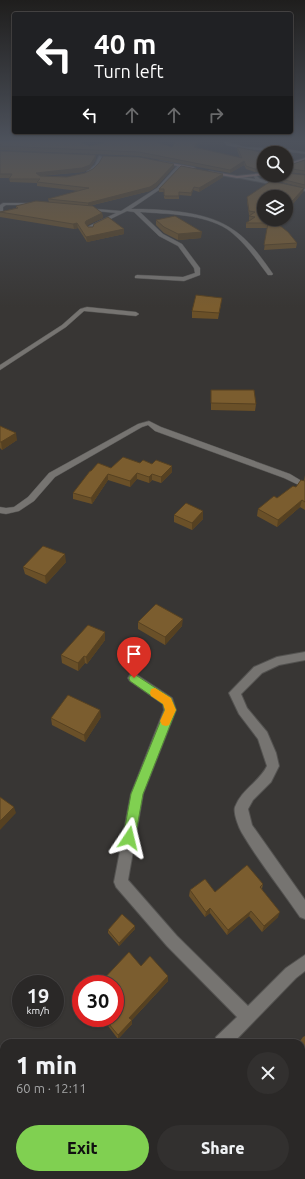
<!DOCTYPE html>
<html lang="en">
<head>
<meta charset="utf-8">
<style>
	body { margin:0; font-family:Ubuntu,sans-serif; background:#32302f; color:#f1f3f6; height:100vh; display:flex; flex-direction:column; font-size:15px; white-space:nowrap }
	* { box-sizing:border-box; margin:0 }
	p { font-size:13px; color:#a5a6a7 }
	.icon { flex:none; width:22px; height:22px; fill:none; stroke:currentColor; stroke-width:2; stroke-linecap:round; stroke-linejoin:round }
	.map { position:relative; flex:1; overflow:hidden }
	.side { position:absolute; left:0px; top:1039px; width:305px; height:140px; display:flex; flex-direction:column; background:#2a2827; border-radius:12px 12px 0 0; box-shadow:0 1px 3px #0004,0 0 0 1px #464444 }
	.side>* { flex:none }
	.banner { position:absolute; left:12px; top:12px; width:281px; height:122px; border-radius:4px; box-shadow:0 1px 3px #0004,0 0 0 1px #464444; background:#202124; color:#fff; overflow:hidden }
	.controls { position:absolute; left:257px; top:146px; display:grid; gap:8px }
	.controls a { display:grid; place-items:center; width:36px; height:36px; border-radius:50%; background:#2a2827; box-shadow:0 1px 3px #0004,0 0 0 1px #464444; font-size:20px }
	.speed { position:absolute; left:12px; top:975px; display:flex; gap:8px; font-size:20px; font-weight:700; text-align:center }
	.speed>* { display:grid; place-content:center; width:52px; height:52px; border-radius:50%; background:#2a2827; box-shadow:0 1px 3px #0004,0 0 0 1px #464444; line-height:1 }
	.speed small { font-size:10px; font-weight:400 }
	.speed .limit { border:6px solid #d22; background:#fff; color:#111 }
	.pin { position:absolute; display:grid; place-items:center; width:34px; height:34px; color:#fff; margin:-41px -17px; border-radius:50% 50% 50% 0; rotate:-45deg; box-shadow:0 0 4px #0007 }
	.pin .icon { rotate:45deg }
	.me { position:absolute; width:44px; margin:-22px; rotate:10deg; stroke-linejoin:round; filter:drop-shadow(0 0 3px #0008) }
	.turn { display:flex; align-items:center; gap:14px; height:84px; padding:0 16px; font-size:18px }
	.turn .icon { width:52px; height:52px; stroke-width:2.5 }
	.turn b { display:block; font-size:28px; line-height:34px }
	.lanes { display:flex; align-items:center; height:38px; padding:0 16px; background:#0003; justify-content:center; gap:20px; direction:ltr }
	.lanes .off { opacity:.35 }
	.round { display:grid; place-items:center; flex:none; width:42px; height:42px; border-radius:21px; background:#32302f }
	.summary { display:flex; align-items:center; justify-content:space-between; height:68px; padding:0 16px }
	h1 { font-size:24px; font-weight:800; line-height:30px }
	.button { display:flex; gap:8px; margin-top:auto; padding:8px 16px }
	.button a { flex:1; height:46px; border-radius:24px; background:#80d051; color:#111; font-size:16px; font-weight:800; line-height:46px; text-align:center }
	.button a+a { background:#32302f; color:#f1f3f6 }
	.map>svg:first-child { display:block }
</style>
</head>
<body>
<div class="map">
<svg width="305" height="1179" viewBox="0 0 305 1179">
	<rect width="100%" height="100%" fill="#383634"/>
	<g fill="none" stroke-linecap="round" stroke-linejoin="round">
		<!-- service casing -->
		<g stroke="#535250" stroke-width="1">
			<path id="service" d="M 224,141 L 245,147 L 286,149 L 305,152 L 305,154 C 279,149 252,152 226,145 Z
				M 178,165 L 181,166 L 159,190 L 131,209 C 160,209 204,211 229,227 C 248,238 261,257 273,274 L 272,275 L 268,275 C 256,259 244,241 227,229 C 203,214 168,214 140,212 L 163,234 L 182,244 L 200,268 L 200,275 L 184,281 L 135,278 L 135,276 L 137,275 L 183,277 L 195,273 L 194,268 L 178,246 L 159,236 L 134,212 L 127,211 L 92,228 L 93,231 L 89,232 L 87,227 L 116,213 L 86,210 L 84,208 L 121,211 L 157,188 Z
				M 3,203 L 36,203 L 38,204 L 36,205 L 6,205 L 3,207 L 3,213 L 0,214 L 0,205 Z
				M 87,307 L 136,312 L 139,314 L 136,316 L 84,311 L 66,327 L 0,370 L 0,365 L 62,325 L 80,309 Z
				M 149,421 L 161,427 L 290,474 L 305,483 L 305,488 L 284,478 L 155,431 L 148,425 L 142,427 L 55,477 L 34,501 L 19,511 L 6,514 L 0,513 L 0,507 L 6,508 L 14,507 L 28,497 L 49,473 L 138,424 Z"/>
		</g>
		<!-- minor casing -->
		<g stroke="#535250" stroke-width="2">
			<path id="minor" d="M 99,156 L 102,157 C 101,165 96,173 87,173 L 87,171 L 95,165 Z
				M 305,652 L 305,660 L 279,665 L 262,673 L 241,694 L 247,708 L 267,732 L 276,753 L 279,766 L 271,782 L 253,800 L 248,809 L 252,825 L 305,900 L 305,919 L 300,917 C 281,889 259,862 242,833 C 239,828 233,813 235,807 C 242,789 259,782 267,766 L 258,739 L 239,714 L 229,693 L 254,667 L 277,657 Z
				M 134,673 L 172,698 L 176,710 L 143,794 L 128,880 L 177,936 L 248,1006 L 286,968 L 305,955 L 305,971 L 296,978 L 233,1043 L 214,1043 L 216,1037 L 237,1017 L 167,946 L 116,887 L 114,882 L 131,794 L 164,710 L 163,704 L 130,681 L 128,678 L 130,675 Z
				M 87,1175 L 107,1175 L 105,1179 L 85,1179 Z"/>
		</g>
		<!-- tertiary casing -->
		<g stroke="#535250" stroke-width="2">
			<path id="tertiary" d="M 256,175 L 260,179 L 305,189 L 305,191 L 235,177 L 237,176 L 255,179 L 254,176 Z"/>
		</g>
		<!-- secondary casing -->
		<g stroke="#535250" stroke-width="2">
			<path id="secondary" d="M 305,158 L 305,160 L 286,166 L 286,164 Z
				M 160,161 L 193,167 L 195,168 L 193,169 L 162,163 Z
				M 209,171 L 237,176 L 264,173 L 265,175 L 237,178 L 209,173 Z"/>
		</g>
		<!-- service -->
		<use href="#service" fill="#767471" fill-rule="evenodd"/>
		<!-- minor -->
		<use href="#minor" fill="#767471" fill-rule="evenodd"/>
		<!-- tertiary -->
		<use href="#tertiary" fill="#767471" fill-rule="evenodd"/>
		<!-- secondary -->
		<use href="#secondary" fill="#9d7c76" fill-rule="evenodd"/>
	</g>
	<!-- wall -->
	<path fill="#6a5028" d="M 0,141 L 90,146 L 172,147 L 176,141 L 199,141 L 196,148 L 240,158 L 237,150 L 237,147 L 264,153 L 264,172 L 255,172 L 246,169 L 244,165 L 230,173 L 139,156 L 0,150 Z
		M 0,151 L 96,155 L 96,159 L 90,169 L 83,172 L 40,176 L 67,177 L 174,167 L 156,187 L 150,191 L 89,206 L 102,213 L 103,218 L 87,225 L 88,227 L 124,234 L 87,242 L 78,228 L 74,229 L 0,217 L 0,212 L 16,208 L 16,206 L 49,202 L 48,199 L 79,191 L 37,186 L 37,183 L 10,182 L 9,178 L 0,178 Z
		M 305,160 L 305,174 L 286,172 L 287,166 Z
		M 266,175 L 305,175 L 305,188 L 304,188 L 303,192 L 286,212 L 286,197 L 276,223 L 297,243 L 296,248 L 264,250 L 267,228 L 246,228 L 246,223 L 250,221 L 249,221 L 249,216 L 250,216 L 249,215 L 247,201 L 247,197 L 301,187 L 277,181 L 277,180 L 266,176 Z
		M 223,177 L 199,192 L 193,190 L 191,196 L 179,195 L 179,199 L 165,199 L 164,198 L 164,192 L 159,192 L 159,189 Z
		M 156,220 L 201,238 L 178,240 L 164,233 L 156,225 Z
		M 221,304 L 218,319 L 192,318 L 192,311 Z
		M 211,390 L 256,404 L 255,411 L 211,410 Z
		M 0,426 L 17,440 L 2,450 L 0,448 Z
		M 152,464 L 172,466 L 172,472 L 161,483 L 152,480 L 149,483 L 137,479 L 130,487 L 108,480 L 92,504 L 73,499 L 73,493 L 91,471 L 111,468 Z
		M 305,475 L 305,510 L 300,507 L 277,527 L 257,516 L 258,509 L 296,487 L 304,481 Z
		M 174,515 L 203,519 L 192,530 L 174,522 Z
		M 66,562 L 46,584 L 25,574 L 23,567 Z
		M 138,622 L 182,626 L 165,645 L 138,629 Z
		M 105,632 L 105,640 L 87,664 L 85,663 L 78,671 L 62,663 L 61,655 Z
		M 101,717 L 85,742 L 52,725 L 51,718 Z
		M 263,884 L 262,889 L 278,917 L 262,932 L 249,916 L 227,935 L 210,913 L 205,917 L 189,896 L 190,890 L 215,892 Z
		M 135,926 L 135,929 L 119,946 L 108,933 L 108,930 Z
		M 141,966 L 168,976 L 168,981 L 132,1020 L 132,1024 L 118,1039 L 102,1018 L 115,1018 Z
		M 305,1036 L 305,1049 L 300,1041 L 303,1037 Z"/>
	<!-- shaded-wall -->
	<path fill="#564121" d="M 197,141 L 199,141 L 199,142 L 194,151 L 194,147 Z
		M 96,155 L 96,159 L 90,169 L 83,172 L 37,176 L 36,173 Z
		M 293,159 L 293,162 L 286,165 L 286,161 Z
		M 244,161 L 244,165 L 230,173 L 230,170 Z
		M 174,164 L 174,167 L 156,187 L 150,191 L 88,206 L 88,203 Z
		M 264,168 L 264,172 L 255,172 L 255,169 Z
		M 223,174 L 223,177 L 199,192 L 199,188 Z
		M 194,187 L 191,196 L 191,193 Z
		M 304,188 L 303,192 L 286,212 L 286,208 Z
		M 102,213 L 103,218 L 86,226 L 85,223 L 86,221 Z
		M 276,219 L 279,219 L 273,226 L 274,221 Z
		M 77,223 L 78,228 L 74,229 L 73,224 Z
		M 124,229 L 124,234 L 87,242 L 86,237 Z
		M 202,232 L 201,238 L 178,240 L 178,234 Z
		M 16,433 L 17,440 L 2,450 L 1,442 Z
		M 172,466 L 172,472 L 161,483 L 161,477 Z
		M 137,473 L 137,479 L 130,487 L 130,481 Z
		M 108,474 L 108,480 L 92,504 L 91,498 Z
		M 152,474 L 152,480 L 149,483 L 149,477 Z
		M 302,500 L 300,507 L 277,527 L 278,520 Z
		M 203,511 L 203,519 L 192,530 L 192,523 Z
		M 65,554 L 66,562 L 46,584 L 45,576 Z
		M 183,619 L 182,626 L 165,645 L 165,637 Z
		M 105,632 L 105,640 L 87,664 L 86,657 Z
		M 84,656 L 85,663 L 78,671 L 78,663 Z
		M 100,710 L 101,717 L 85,742 L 84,735 Z
		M 14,807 L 16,813 L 0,830 L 0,821 Z
		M 210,908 L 210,913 L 205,917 L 206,912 Z
		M 251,911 L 249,916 L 227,935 L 228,930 Z
		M 280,912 L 278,917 L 262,932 L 264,926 Z
		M 135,926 L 135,929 L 119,946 L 119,943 Z
		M 168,976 L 168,981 L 130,1022 L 129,1018 Z
		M 132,1020 L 132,1024 L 118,1039 L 118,1035 Z
		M 4,1171 L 4,1174 L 0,1176 L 0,1173 Z"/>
	<!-- building -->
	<path fill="#7b5d2f" stroke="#564121" d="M 0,141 L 77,141 L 90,146 L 111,141 L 153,141 L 172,147 L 176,141 L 197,141 L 194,147 L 242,158 L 237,147 L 265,153 L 264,153 L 264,168 L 255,169 L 246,166 L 244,161 L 230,170 L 139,152 L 0,146 Z
		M 0,151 L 96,155 L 90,165 L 82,168 L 36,173 L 40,176 L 67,177 L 85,173 L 93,169 L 99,163 L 103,156 L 139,157 L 174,164 L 156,183 L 150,187 L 88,203 L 48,199 L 89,188 L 37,182 L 40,179 L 9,179 L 12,174 L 0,174 Z
		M 286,157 L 293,159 L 286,161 Z
		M 305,160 L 305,171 L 287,168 L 286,169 L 286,165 L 287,166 Z
		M 181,166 L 223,174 L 199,188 L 194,187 L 191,193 L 179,192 L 179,196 L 165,196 L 164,195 L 164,189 L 159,189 Z
		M 286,173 L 305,175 L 305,185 L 277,178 L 279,177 L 274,175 L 286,175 Z
		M 271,181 L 304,188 L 286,208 L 286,197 L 264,197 L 264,219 L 276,219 L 274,221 L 288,232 L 297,243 L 264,245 L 268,223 L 246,223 L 255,217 L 249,216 L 255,212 L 249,211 L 247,197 Z
		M 36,201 L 93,206 L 102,213 L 86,221 L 85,223 L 88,227 L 93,227 L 94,224 L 108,217 L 124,229 L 86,237 L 77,223 L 73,224 L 0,212 L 18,208 L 16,206 Z
		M 175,216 L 202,232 L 178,234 L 164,227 L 156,220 Z
		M 196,295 L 222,298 L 219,313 L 192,311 Z
		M 211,390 L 254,390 L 256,404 L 211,403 Z
		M 0,426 L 16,433 L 1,442 L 0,442 Z
		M 123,457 L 140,463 L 143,460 L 152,464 L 156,460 L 172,466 L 161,477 L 152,474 L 149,477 L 137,473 L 130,481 L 108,474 L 91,498 L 73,493 L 90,471 L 91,471 L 98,463 L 111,468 Z
		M 301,480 L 305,481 L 305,502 L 302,500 L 278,520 L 258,509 L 274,496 L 277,498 L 293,486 L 296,487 Z
		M 186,503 L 203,511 L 192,523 L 174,515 Z
		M 43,546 L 65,554 L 45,576 L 23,567 Z
		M 156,604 L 183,619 L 165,637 L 138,622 Z
		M 88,625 L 105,632 L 86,657 L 84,656 L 78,663 L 61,655 Z
		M 68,695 L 100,710 L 84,735 L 51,718 Z
		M 0,797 L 14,807 L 0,821 Z
		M 247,865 L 263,884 L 260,887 L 280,912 L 264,926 L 251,911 L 228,930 L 210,908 L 206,912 L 190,890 L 205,879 L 215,892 Z
		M 122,914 L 135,926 L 119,943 L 108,930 Z
		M 129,952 L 141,966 L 150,956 L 168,976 L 129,1018 L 132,1020 L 118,1035 L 104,1018 L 115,1018 L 115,984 L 99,984 Z
		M 4,1118 L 4,1171 L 0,1173 L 0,1120 Z
		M 143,1175 L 165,1175 L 167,1179 L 144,1179 Z"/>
	<!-- sky -->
	<linearGradient id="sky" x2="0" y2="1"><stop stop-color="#1f1e1d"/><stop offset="0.46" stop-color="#4d525c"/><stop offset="1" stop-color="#4d525c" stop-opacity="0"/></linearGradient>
	<rect width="305" height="307" fill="url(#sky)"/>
	<!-- route -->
	<path fill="#80d051" stroke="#538735" d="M 134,674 L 171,698 L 176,710 L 143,794 L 135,838 L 133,842 L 129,844 L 125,842 L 123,838 L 131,794 L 165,710 L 163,704 L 130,681 L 129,678 L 130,676 Z"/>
	<!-- slow -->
	<path fill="#f59e0b" d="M 155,688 L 171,698 L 176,710 L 169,725 L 166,726 L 162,725 L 160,721 L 165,710 L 163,704 L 151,696 L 150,693 L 151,689 Z"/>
</svg>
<div class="controls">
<a><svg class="icon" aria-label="search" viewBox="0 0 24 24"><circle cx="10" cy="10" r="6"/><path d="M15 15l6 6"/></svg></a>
<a><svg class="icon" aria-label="layers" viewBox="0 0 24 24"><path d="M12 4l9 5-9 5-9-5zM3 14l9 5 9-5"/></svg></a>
</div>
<div class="speed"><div>19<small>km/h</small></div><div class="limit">30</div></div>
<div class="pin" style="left:134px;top:678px;background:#d93025"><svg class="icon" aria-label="arrive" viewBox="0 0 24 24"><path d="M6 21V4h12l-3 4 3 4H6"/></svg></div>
<svg class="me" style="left:129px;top:838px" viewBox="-20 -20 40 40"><path d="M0-17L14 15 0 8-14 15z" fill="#80d051" stroke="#fff" stroke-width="4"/></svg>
<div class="banner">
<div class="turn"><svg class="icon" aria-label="left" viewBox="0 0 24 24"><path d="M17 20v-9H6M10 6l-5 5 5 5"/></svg><div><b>40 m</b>Turn left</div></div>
<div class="lanes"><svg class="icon" aria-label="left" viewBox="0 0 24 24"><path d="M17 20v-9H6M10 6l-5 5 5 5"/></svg><svg class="icon off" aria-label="ahead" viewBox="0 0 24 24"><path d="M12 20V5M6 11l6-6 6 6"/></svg><svg class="icon off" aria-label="ahead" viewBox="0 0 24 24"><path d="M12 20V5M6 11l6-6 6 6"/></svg><svg class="icon off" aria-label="right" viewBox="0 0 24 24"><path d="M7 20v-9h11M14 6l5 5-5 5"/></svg></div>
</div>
<section class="side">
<div class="summary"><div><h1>1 min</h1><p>60 m · 12:11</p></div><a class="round"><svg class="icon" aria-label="close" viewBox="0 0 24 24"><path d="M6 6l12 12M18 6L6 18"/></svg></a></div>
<div class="button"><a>Exit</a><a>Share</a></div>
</section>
</div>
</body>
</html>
